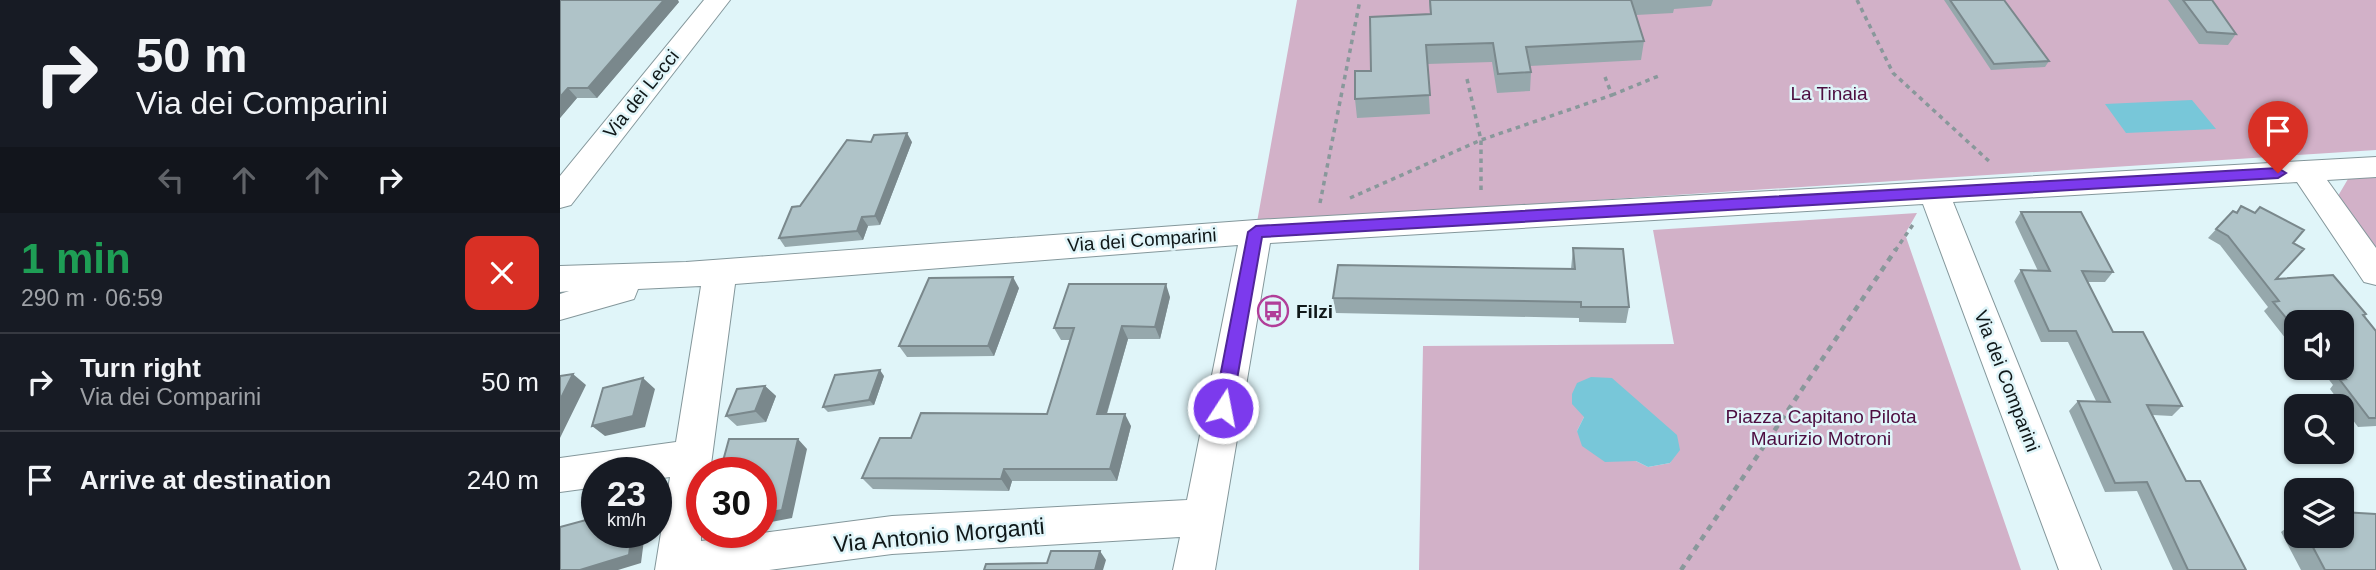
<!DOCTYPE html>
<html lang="en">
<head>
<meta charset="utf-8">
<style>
	body { margin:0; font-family:Arial,sans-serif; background:#242831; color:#f1f3f6; height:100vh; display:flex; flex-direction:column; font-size:26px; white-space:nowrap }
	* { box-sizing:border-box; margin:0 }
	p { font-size:23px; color:#9ea1a6 }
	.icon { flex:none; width:38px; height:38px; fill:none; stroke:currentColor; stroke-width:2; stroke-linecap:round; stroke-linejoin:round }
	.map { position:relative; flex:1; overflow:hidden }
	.details { display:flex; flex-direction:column; background:#171b24; width:560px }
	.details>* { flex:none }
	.banner { background:#171b24; color:#f1f3f6; overflow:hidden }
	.controls { position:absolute; left:1724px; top:310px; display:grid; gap:14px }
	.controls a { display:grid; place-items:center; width:70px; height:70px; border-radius:14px; background:#171b24; box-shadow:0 2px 5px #0004; font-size:35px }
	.speed { position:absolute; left:21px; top:457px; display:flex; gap:14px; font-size:35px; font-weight:700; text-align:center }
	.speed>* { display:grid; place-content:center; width:91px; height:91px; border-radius:50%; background:#171b24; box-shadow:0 2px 5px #0004; line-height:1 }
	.speed small { font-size:18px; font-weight:400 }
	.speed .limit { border:10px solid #d22; background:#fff; color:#111 }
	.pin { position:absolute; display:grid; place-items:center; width:60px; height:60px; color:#fff; margin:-72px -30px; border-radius:50% 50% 50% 0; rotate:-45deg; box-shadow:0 0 7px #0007 }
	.pin .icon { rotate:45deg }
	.me { position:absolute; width:77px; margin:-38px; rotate:11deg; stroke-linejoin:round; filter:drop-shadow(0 0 5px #0008) }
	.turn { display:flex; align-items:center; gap:24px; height:147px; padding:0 21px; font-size:32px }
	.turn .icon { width:91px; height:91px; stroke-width:2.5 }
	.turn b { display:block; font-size:49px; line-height:60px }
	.lanes { display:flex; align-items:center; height:66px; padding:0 21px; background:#0003; justify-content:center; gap:35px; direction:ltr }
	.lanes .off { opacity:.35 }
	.round { display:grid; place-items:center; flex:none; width:74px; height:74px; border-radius:14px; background:#242831 }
	.overview { display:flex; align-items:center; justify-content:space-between; height:119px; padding:0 21px }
	h1 { font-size:42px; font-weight:700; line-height:52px; color:#1e9e55 }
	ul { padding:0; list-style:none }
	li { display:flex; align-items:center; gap:21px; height:98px; padding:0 21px; border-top:2px solid #363941 }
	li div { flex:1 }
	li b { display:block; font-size:26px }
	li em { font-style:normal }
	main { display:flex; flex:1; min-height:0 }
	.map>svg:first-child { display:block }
</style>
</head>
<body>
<main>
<section class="details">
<div class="banner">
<div class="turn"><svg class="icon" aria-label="right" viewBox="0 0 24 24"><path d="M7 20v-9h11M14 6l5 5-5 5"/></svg><div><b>50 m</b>Via dei Comparini</div></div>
<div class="lanes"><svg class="icon off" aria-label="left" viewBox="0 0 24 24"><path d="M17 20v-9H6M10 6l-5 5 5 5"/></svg><svg class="icon off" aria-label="ahead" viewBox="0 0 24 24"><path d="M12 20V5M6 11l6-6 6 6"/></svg><svg class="icon off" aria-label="ahead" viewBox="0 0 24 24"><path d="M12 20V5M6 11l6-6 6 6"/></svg><svg class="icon" aria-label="right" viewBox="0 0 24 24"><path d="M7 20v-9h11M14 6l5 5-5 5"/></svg></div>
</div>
<div class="overview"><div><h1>1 min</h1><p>290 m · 06:59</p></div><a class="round" style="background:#d93025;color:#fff"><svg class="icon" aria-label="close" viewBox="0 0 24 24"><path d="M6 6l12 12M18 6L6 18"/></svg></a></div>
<ul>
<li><svg class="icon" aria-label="right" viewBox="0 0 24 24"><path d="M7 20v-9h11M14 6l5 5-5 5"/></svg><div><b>Turn right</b><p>Via dei Comparini</p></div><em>50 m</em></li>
<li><svg class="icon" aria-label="arrive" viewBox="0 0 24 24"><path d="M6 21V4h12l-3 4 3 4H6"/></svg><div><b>Arrive at destination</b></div><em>240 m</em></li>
</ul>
</section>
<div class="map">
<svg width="1816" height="570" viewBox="0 0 1816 570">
	<rect width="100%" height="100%" fill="#e0f5f9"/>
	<!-- green -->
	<path fill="#d2b1c8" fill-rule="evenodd" d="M 737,0 L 1816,0 L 1816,150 L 697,222 Z
		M 1816,176 L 1816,249 L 1778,196 L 1788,179 Z
		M 1357,213 L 1345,234 L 1461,570 L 859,570 L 863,346 L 1114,344 L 1093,230 ZM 1024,417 L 1115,454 L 1110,463 L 1088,467 L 1076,461 L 1056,461 L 1017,431 Z"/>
	<!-- water -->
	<path fill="#78c7d9" d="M 1632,100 L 1656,129 L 1566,133 L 1545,104 Z
		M 1031,377 L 1052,378 L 1117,435 L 1120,450 L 1110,463 L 1088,467 L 1076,461 L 1045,462 L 1022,446 L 1017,431 L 1024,417 L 1012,404 L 1012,394 L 1017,383 Z"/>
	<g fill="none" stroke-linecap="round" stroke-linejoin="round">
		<!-- minor casing -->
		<g stroke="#84979b" stroke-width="2">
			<path id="minor" d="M 144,0 L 170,0 L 11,205 L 0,208 L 0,176 Z
				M 1816,157 L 1816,177 L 1767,180 L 1816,248 L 1816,285 L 1804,282 L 1737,182 L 1393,202 L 1541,570 L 1499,570 L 1363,204 L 710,243 L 655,570 L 613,570 L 620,537 L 332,554 L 209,570 L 95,570 L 110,477 L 96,479 L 96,472 L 37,472 L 37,487 L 0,492 L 0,458 L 116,442 L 141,286 L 78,289 L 74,299 L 0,320 L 0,294 L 9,291 L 0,292 L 0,266 L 126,262 L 696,220 ZM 678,245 L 627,500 L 332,516 L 141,541 L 142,472 L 150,472 L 175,284 Z"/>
		</g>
		<!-- path-far1 -->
		<path stroke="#89989b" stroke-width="3.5" stroke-dasharray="4.5 4.5" stroke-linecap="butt" d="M 1297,0 L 1333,73 L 1431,163
			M 907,79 L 921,140 L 921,192
			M 1052,95 L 1101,75
			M 790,198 L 921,140 L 1052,95 L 1045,77
			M 760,203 L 800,0
			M 1335,251 L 1354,223"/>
		<!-- path -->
		<path stroke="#89989b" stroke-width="4.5" stroke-dasharray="6 6" stroke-linecap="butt" d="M 1121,570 L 1336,249"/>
		<!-- minor -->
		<use href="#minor" fill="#fff" fill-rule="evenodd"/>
	</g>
	<!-- wall -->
	<path fill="#96a8ac" d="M 0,0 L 119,2 L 37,98 L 17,98 L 0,118 Z
		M 869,0 L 1153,0 L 1151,6 L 1114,9 L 1113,13 L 1076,15 L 1084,41 L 1081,60 L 970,66 L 971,72 L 970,91 L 937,93 L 932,62 L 867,64 L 870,114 L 797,118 L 795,99 L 811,71 L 870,14 Z
		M 1384,0 L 1444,0 L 1489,61 L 1485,67 L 1431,70 Z
		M 1608,0 L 1652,0 L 1676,34 L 1668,45 L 1639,44 Z
		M 311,142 L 352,142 L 320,225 L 308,226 L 303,240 L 225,247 L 219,238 Z
		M 1681,206 L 1733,243 L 1716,279 L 1806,314 L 1805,316 L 1816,331 L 1816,426 L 1798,427 L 1770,389 L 1773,385 L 1760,368 L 1782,368 L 1782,322 L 1736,322 L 1736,339 L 1726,339 L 1704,311 L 1708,307 L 1660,245 L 1648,238 L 1673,211 L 1676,212 Z
		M 1461,212 L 1553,272 L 1545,282 L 1528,282 L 1553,332 L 1622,406 L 1612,416 L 1593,415 L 1626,481 L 1686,570 L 1613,570 L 1577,491 L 1545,492 L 1509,411 L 1518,401 L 1536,401 L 1508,342 L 1481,342 L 1454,281 L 1461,270 L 1478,271 L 1455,222 Z
		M 1013,248 L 1069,307 L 1066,323 L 1019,322 L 1019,318 L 776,313 L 773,298 L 1011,269 Z
		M 459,288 L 434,356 L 347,357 L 339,346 Z
		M 610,297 L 600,339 L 568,339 L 547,414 L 571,426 L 557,481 L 452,481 L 449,491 L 313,489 L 302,478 L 487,414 L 510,340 L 501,340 L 494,328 Z
		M 324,376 L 314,405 L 268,412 L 263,407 Z
		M 205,386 L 216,396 L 206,422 L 177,426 L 166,416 Z
		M 1782,512 L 1816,570 L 1741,570 L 1721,532 L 1736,521 L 1736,536 L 1782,536 Z"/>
	<!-- shaded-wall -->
	<path fill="#7a888c" d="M 104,0 L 118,0 L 119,2 L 37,98 L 28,88 Z
		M 8,88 L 17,98 L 0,118 L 0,97 Z
		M 347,133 L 352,142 L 320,225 L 315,216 Z
		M 302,217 L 308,226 L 303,240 L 297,231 Z
		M 453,277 L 459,288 L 434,356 L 428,346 Z
		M 606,284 L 610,297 L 600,339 L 595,327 Z
		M 562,326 L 568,339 L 543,426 L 537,414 Z
		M 320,370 L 324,376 L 314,405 L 309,400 Z
		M 13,374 L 26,385 L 0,438 L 0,400 Z
		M 83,378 L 95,389 L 85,427 L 45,436 L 32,426 Z
		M 205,386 L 216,396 L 206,422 L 195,411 Z
		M 565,414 L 571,426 L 557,481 L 550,469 Z
		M 238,439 L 247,449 L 232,518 L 201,524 L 201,514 Z
		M 444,469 L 452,481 L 449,491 L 441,479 Z
		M 72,532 L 85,532 L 81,563 L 58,570 L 20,570 Z
		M 540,551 L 546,560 L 543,570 L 535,570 Z"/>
	<!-- building -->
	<path fill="#afc3c8" stroke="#7a888c" stroke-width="2" d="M 0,0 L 104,0 L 28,88 L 8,88 L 0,97 Z
		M 870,0 L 1071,0 L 1084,41 L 966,47 L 971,72 L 938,74 L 933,43 L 866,45 L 870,95 L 795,99 L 795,71 L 811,71 L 810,17 L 871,14 Z
		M 1390,0 L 1444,0 L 1489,61 L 1434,64 Z
		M 1623,0 L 1652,0 L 1676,34 L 1647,32 Z
		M 347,133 L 315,216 L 302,217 L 297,231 L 219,238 L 232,207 L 240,206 L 287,140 L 311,142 L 314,135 Z
		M 1681,206 L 1695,213 L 1700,207 L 1744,230 L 1733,243 L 1744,249 L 1716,279 L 1773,275 L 1806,314 L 1803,315 L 1816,331 L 1816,418 L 1809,418 L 1780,380 L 1786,379 L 1777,368 L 1782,368 L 1782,322 L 1736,322 L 1736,330 L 1713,302 L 1719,301 L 1668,236 L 1656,229 L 1673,211 L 1677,213 Z
		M 1461,212 L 1521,212 L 1553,272 L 1522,271 L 1553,332 L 1583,332 L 1622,406 L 1587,405 L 1626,481 L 1640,481 L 1686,570 L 1628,570 L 1587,482 L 1555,483 L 1518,401 L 1550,402 L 1516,331 L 1489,331 L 1461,270 L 1490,271 Z
		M 1013,248 L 1063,249 L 1069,307 L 1021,307 L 1021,302 L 773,298 L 778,265 L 1015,269 Z
		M 453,277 L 428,346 L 339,346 L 369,278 Z
		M 509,284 L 606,284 L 595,327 L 562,326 L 537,414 L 565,414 L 550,469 L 444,469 L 441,479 L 302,478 L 320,438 L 351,438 L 361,413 L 487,414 L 514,328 L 494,328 Z
		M 320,370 L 309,400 L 263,407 L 275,375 Z
		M 13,374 L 0,400 L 0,376 Z
		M 83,378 L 73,416 L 32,426 L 43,388 Z
		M 205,386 L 195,411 L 166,416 L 177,389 Z
		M 169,439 L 238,439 L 222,510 L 201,514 L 201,472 L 160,472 Z
		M 1782,512 L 1816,514 L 1816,570 L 1765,570 L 1747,536 L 1782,536 L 1782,521 L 1784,521 L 1782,516 Z
		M 37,517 L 37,532 L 72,532 L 69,555 L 20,570 L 0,570 L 0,527 Z
		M 491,551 L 540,551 L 535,570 L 424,570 L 426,564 L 487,563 Z"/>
	<!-- route -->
	<path fill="#7c3aed" stroke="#51269a" stroke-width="2" d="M 1718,168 L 1726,173 L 1718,178 L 702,237 L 672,408 L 669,413 L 663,415 L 657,413 L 654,408 L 688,232 L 696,226 Z"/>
	<!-- icons -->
	<defs>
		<g id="bus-ring" transform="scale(1.575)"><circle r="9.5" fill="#e0f5f9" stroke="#b13e99" stroke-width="1.5"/><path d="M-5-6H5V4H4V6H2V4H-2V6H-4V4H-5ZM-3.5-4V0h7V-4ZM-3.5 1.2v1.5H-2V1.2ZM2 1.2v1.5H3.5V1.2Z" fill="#b13e99"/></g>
	</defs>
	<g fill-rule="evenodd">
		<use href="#bus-ring" x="713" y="311"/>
	</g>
	<g text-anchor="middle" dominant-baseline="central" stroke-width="5" stroke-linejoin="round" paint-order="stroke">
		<!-- park labels -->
		<g font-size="19" fill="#4d0e41" stroke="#e0f5f9">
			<text x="1269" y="93">La Tinaia</text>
			<text x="1261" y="416">Piazza Capitano Pilota<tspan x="1261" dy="22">Maurizio Motroni</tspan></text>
		</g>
		<!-- street labels -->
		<g font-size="19" fill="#101819" stroke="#e0f5f9">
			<text transform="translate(81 94) rotate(-51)">Via dei Lecci</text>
			<text transform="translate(582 240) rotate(-4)">Via dei Comparini</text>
			<text transform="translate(1447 381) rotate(69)">Via dei Comparini</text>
		</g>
		<!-- poi labels -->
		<g font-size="19" font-weight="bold" fill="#101819" stroke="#e0f5f9" text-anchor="start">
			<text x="736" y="311">Filzi</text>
		</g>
		<!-- near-street labels -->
		<g font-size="23" fill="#101819" stroke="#e0f5f9">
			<text transform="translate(379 535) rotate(-5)">Via Antonio Morganti</text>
		</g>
	</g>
</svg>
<div class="controls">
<a><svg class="icon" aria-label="sound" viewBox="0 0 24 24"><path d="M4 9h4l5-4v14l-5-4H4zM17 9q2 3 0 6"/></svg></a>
<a><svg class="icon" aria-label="search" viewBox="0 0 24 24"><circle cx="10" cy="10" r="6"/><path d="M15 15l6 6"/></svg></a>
<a><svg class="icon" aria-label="layers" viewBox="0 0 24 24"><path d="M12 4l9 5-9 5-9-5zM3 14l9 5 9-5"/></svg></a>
</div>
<div class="speed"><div>23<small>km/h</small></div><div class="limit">30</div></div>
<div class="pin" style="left:1718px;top:173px;background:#d93025"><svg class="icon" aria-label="arrive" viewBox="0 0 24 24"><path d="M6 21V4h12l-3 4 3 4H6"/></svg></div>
<svg class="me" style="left:663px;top:408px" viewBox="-20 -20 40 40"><circle r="17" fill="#7c3aed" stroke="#fff" stroke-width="3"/><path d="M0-11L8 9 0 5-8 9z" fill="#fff"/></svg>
</div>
</main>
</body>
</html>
